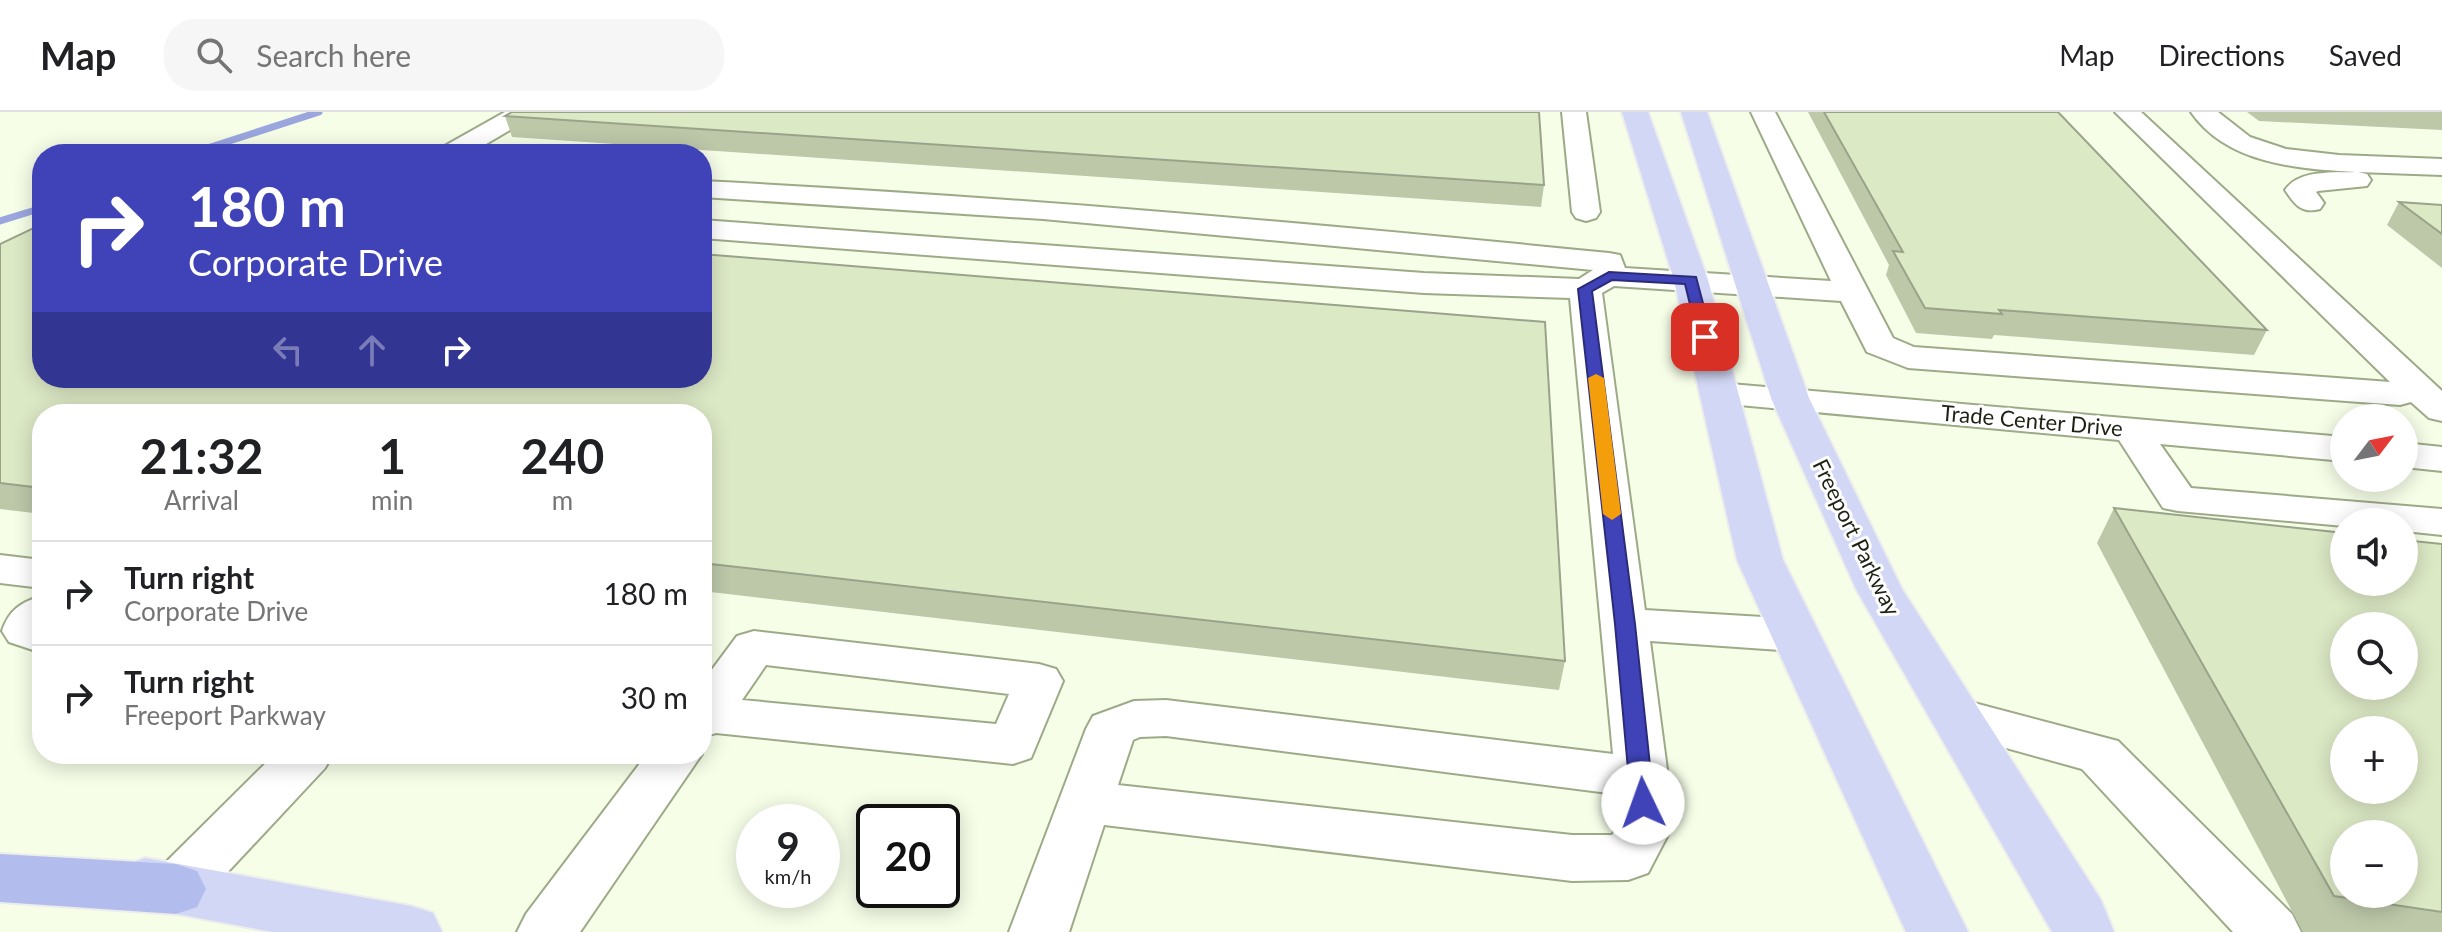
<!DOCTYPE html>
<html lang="en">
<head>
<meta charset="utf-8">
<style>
	body { margin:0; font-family:Lato,sans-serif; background:#f6f6f6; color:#202124; height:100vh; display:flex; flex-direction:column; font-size:30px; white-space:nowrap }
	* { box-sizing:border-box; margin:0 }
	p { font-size:26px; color:#757577 }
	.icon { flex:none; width:44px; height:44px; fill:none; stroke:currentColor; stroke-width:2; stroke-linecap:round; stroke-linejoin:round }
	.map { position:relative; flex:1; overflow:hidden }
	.drawer { position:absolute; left:32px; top:292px; width:680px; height:360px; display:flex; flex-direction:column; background:#fff; border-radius:32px; box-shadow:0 4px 20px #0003 }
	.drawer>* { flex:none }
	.hud { position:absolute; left:32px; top:32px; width:680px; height:244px; border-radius:32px; box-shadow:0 4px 20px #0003; background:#4043b8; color:#fff; overflow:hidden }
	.needle { width:52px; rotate:58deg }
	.controls { position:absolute; left:2330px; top:292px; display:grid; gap:16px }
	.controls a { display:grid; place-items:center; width:88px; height:88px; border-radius:50%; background:#fff; box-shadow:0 4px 20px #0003; font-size:40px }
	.speed { position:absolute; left:736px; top:692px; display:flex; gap:16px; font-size:40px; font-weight:700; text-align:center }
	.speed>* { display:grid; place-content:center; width:104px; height:104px; border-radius:50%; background:#fff; box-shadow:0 4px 20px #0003; line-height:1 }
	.speed small { font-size:20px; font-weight:400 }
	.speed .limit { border:4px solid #111; border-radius:12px; background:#fff; color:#111 }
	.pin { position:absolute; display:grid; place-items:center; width:68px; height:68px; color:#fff; margin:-34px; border-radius:16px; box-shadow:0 4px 12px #0006 }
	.me { position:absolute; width:88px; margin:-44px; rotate:357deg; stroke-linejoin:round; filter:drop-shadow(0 0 6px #0008) }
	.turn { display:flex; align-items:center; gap:28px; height:168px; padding:0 24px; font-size:36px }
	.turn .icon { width:104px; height:104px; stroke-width:2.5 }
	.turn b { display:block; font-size:56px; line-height:68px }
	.lanes { display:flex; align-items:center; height:76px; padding:0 24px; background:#0003; justify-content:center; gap:40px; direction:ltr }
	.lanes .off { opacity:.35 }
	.eta { display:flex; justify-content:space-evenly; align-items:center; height:136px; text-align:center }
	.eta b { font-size:48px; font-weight:700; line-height:56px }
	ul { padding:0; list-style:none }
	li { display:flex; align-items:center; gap:24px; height:104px; padding:0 24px; border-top:2px solid #e0e0e0 }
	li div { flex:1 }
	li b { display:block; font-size:30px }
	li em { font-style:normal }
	header { display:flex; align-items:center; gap:48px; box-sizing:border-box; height:112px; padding:0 40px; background:#fff; border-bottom:2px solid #e0e0e0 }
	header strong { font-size:38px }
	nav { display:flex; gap:44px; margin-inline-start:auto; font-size:28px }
	.search { width:560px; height:72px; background:#f6f6f6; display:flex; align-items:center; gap:20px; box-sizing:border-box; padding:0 28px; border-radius:32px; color:#757577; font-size:30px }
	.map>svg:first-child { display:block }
</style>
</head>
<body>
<header>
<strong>Map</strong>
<div class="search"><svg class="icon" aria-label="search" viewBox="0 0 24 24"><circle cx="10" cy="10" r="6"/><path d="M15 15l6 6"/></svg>Search here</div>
<nav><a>Map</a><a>Directions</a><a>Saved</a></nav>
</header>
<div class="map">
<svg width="2442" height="820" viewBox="0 0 2442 820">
	<rect width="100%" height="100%" fill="#f6fee8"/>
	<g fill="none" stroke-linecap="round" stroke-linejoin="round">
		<!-- stream -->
		<path stroke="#9ba6df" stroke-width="7" d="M 189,42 L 319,0
			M 0,109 L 42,96"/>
		<!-- minor casing -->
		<g stroke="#9daa88" stroke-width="4">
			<path id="minor" d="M 505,0 L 535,0 L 532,5 L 469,42 L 437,42 L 441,36 Z
				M 1562,0 L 1586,0 L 1600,100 L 1596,106 L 1586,109 L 1576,106 L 1572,100 Z
				M 1751,0 L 1775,0 L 1893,226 L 1914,235 L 2390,270 L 2115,0 L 2141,0 L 2442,279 L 2442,309 L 2429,306 L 2411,290 L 2400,293 L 1908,256 L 1867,240 L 1841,189 L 1614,174 L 1602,181 L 1645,498 L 1795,507 L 1812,512 L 1818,523 L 1812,534 L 1795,539 L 1650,529 L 1668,665 L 1671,717 L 1648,761 L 1628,768 L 1572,769 L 1104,713 L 1069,820 L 1009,820 L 1086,617 L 1093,604 L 1134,589 L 1166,588 L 1613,642 L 1570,186 L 1424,181 L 702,126 L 702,108 L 1424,161 L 1579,167 L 1593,158 L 1043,107 L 702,85 L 702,69 C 1005,84 1307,111 1609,141 L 1620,143 L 1625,156 L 1831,169 ZM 1166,624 L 1616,682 L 1617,715 L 1612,723 L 1572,723 L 1118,673 L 1133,628 L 1140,625 Z
				M 2191,0 L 2218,0 L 2250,25 L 2286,37 L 2339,43 L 2442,47 L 2442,63 L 2358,60 L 2367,62 L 2371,68 L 2367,74 L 2318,79 L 2316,80 L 2324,91 L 2320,97 C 2302,102 2295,93 2285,78 C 2299,57 2334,61 2356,60 C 2298,57 2227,52 2191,0 Z
				M 1719,271 L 2344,325 L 2344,349 L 2160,332 L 2191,376 L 2442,397 L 2442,423 L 2404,419 L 2404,410 L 2344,410 L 2344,414 L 2178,399 L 2163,396 L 2119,328 L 1706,290 L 1701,282 L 1706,274 Z
				M 2404,331 L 2442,335 L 2442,359 L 2404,355 Z
				M 0,443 L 42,448 L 42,476 L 0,471 Z
				M 42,484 L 42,541 L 9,530 L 2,519 C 9,498 21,490 42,484 Z
				M 754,519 L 1039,552 L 1056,557 L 1063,569 L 1031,646 L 1013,652 L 716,621 L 702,625 L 702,571 L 737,524 ZM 766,553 L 1009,582 L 996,612 L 742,588 Z
				M 1959,587 L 2118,629 L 2292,802 L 2301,820 L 2233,820 L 2082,657 L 1941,618 L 1934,605 L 1941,592 Z
				M 275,642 L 333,642 L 325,656 L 196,794 L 176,801 L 156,794 L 147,777 L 156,760 Z
				M 647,642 L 702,642 L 580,820 L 517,820 L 526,802 Z"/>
		</g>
		<!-- major casing -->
		<g stroke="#ededec" stroke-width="4">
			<path id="major" d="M 1622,0 L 1648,0 L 1708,168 L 1783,448 L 1968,820 L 1906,820 L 1737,448 L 1674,168 Z
				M 1681,0 L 1707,0 L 1809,286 L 1902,477 L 2101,788 L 2114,820 L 2052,820 L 1856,477 L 1771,286 Z
				M 145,746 L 411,794 L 433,801 L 442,820 L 273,820 L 145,796 L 124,788 L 115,771 L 124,754 Z"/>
		</g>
		<!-- highway casing -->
		<g stroke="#ededec" stroke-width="4">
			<path id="highway" d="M 0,742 L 176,752 L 197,759 L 206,777 L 197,795 L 176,802 L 0,790 Z"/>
		</g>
		<!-- minor -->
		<use href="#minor" fill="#fff" fill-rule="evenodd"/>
		<!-- major -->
		<use href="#major" fill="#d1d7f4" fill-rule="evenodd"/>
		<!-- highway -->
		<use href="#highway" fill="#b3bded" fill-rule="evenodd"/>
	</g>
	<!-- wall -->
	<path fill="#bdc8a9" d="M 1808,0 L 2058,0 L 2267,218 L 2254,243 L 1994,223 L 1992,227 L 1916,221 L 1886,163 L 1889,153 Z
		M 2247,0 L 2442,0 L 2442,18 L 2259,9 Z
		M 505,4 L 1544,73 L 1541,95 L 512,25 Z
		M 2399,90 L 2442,93 L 2442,156 L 2387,113 Z
		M 42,112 L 42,266 L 702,266 L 702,142 L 1545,210 L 1565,549 L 1559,578 L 702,479 L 702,302 L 42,302 L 42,402 L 0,397 L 0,132 Z
		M 2114,396 L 2442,432 L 2442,820 L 2303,820 L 2097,431 Z"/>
	<!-- building -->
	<path fill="#dce9c5" stroke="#9aa38a" stroke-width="2" fill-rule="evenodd" d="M 512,0 L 1539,0 L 1544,73 L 505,4 Z
		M 1824,0 L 2058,0 L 2267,218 L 1999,198 L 2002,202 L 1925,196 L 1893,139 L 1903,140 Z
		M 2399,90 L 2442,93 L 2442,122 Z
		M 42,112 L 42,266 L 702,266 L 702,142 L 1545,210 L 1565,549 L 702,451 L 702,302 L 42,302 L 42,376 L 0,371 L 0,132 Z
		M 2114,396 L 2344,421 L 2344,470 L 2404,470 L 2404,428 L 2442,432 L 2442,800 L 2334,784 ZM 2344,514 L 2404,514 L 2404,574 L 2344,574 ZM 2344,618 L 2404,618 L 2404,678 L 2344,678 ZM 2344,722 L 2404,722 L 2404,782 L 2344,782 Z"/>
	<!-- route -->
	<path fill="#4043b8" stroke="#2a2c78" stroke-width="2" d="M 1609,160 L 1696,165 L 1712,225 L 1705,229 L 1698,225 L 1685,172 L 1612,168 L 1592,179 L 1635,512 L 1654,691 L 1651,697 L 1643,700 L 1635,697 L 1631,691 L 1615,512 L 1578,177 Z"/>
	<!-- slow -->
	<path fill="#f59e0b" d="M 1596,262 L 1604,266 L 1621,402 L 1612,408 L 1603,402 L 1588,266 Z"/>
	<g text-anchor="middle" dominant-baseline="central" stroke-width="6" stroke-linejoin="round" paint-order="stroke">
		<!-- street labels -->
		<g font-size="22" fill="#1d2215" stroke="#fff">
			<text transform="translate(2032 308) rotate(5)">Trade Center Drive</text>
			<text transform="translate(1857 425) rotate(64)">Freeport Parkway</text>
		</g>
	</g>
</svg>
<div class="controls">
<a><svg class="needle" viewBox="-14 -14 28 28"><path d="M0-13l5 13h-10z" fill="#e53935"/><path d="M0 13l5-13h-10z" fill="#757577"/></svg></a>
<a><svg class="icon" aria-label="sound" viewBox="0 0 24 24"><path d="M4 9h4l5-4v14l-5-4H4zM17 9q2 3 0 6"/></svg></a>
<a><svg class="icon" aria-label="search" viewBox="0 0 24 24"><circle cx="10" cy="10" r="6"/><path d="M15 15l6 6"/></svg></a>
<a>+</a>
<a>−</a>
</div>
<div class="speed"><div>9<small>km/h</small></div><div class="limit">20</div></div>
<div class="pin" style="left:1705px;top:225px;background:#d93025"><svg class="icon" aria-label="arrive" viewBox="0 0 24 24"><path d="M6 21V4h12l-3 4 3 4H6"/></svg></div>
<svg class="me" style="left:1643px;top:691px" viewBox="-20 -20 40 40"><circle r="19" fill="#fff"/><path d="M0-13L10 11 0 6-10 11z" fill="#4043b8"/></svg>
<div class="hud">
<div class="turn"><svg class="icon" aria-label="right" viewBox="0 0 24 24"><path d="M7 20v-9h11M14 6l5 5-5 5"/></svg><div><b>180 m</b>Corporate Drive</div></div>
<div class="lanes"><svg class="icon off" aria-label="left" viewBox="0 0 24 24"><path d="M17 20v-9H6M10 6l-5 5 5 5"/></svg><svg class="icon off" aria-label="ahead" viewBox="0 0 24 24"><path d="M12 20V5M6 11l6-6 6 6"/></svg><svg class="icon" aria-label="right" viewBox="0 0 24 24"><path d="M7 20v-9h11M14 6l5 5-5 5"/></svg></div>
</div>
<section class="drawer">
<div class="eta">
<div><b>21:32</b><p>Arrival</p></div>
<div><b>1</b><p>min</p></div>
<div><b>240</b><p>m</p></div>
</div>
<ul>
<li><svg class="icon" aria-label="right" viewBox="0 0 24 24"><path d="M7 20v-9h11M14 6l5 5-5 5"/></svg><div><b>Turn right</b><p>Corporate Drive</p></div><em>180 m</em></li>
<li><svg class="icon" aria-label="right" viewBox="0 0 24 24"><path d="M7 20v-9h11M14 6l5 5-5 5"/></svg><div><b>Turn right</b><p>Freeport Parkway</p></div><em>30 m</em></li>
</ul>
</section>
</div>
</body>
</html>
